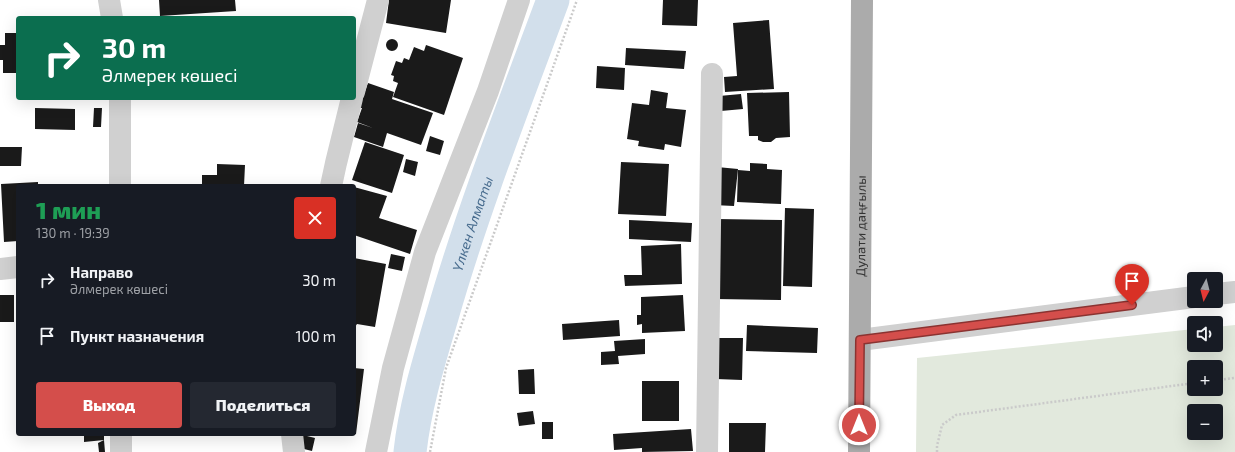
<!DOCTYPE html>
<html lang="ru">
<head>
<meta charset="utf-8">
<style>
	body { margin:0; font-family:"Exo 2",sans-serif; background:#242831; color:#f1f3f6; height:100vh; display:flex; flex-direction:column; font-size:15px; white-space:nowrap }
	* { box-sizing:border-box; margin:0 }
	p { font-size:13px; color:#9ea1a6 }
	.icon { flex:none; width:22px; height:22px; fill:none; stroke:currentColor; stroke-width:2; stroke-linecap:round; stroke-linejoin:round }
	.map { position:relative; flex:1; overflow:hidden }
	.side { position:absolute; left:16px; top:184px; width:340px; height:252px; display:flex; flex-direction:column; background:#171b24; border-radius:4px; box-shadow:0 4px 16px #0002 }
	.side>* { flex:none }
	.hud { position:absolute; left:16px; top:16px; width:340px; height:84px; border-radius:4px; box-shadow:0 4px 16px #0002; background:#0b6e4f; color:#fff; overflow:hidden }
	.needle { width:26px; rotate:187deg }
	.fabs { position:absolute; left:1187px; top:272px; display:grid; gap:8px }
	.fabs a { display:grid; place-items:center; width:36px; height:36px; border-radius:4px; background:#171b24; box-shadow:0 4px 16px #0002; font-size:20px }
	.pin { position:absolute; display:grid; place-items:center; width:34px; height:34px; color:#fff; margin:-41px -17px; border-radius:50% 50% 50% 0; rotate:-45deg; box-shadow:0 0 4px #0007 }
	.pin .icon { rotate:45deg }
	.me { position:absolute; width:44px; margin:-22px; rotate:0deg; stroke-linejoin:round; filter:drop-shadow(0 0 3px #0008) }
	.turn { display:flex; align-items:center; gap:14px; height:84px; padding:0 20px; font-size:18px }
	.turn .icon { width:52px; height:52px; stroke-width:2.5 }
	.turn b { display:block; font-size:28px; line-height:34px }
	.round { display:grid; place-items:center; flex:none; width:42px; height:42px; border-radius:4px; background:#242831 }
	.headline { display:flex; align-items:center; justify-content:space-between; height:68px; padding:0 20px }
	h1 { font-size:24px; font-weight:800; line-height:30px; color:#1e9e55 }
	.primary-button { display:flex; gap:8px; margin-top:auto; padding:8px 20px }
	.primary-button a { flex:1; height:46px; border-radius:4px; background:#d44e4b; color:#fff; font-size:16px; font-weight:800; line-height:46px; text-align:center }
	.primary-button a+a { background:#242831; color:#f1f3f6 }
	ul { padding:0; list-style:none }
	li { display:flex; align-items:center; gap:12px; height:56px; padding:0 20px }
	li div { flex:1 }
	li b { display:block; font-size:15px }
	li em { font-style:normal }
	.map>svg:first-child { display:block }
</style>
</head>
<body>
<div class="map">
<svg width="1235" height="452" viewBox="0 0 1235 452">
	<rect width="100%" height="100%" fill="#fff"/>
	<!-- green -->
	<path fill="#e2e9dd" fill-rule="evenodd" d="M 1235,325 L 1235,452 L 916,452 L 917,358 L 1194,329 L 1194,345 L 1216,345 L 1216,327 ZM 1194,367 L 1216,367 L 1216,389 L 1194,389 ZM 1194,411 L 1216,411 L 1216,433 L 1194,433 Z"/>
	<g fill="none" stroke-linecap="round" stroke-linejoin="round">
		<!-- river -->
		<path stroke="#d2dfeb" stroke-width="33" id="s1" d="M 410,452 C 415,406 429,361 442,317 C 473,209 514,105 553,0"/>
	</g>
	<!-- building -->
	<path fill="#1a1a1a" d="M 159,0 L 235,0 L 236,11 L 160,16 Z
		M 389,0 L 451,0 L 446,33 L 386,23 Z
		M 663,0 L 698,0 L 697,26 L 662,25 Z
		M 769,20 L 774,89 L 725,92 L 724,77 L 737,76 L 733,23 Z
		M 5,33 L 18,33 L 18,73 L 3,73 L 3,60 L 0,60 L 0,45 L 5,45 Z
		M386 45a6 6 0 1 1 12 0a6 6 0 1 1-12 0Z
		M 426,45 L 463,58 L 444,115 L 393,97 L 398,83 L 393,81 L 394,76 L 391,75 L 396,61 L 402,63 L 404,58 L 409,60 L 414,47 L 424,51 Z
		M 626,48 L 686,51 L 684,69 L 625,65 Z
		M 597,66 L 625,68 L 624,90 L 596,88 Z
		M 368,83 L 394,92 L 392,99 L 433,113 L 421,145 L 387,133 L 383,147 L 354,137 L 358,123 L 373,128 L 357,122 L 362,108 L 359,108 Z
		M 651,90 L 668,93 L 666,108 L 686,110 L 681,147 L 665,144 L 664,150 L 638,146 L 639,141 L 627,139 L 632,103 L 649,105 Z
		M 789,92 L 790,137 L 776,138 L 771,142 L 763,142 L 758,140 L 758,136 L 749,136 L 747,93 Z
		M 741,94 L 743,109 L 721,111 L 719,96 Z
		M 35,108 L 75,109 L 75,130 L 35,129 Z
		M 94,108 L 102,108 L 101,127 L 93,127 Z
		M 430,136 L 444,141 L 440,155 L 426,151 Z
		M 365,142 L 404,155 L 392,193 L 352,180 Z
		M 0,147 L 22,147 L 21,166 L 0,166 Z
		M 406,159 L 418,162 L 415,176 L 403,172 Z
		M 621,162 L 669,164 L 666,216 L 618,214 Z
		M 750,163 L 767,164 L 767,169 L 782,170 L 781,204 L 737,202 L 738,170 L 750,171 Z
		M 217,164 L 245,165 L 244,186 L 202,186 L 202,175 L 217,175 Z
		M 717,167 L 738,169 L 734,206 L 713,205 Z
		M 38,182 L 38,186 L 18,186 L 18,241 L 4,242 L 1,184 Z
		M 103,184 L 103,186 L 83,186 L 83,185 Z
		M 354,187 L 387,196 L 379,218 L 417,230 L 410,254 L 354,235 Z
		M 785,208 L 814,209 L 812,287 L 783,286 Z
		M 717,219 L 782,220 L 781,300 L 715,299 Z
		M 629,220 L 692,223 L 691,242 L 629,239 Z
		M 681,244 L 682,284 L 625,286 L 624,275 L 642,275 L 641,246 Z
		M 391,254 L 405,257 L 402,271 L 388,268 Z
		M 354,258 L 386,264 L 375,327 L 357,324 L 355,327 L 354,327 Z
		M 0,295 L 14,295 L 14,322 L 0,322 Z
		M 683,295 L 685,331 L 642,333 L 642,324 L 637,325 L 637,315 L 641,315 L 641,297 Z
		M 619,320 L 620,336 L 563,340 L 562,324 Z
		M 747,325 L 818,328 L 817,353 L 746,351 Z
		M 717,338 L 743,338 L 742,380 L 716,379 Z
		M 645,339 L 645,354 L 618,356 L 619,364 L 601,365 L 601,352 L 615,351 L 614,341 Z
		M 354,368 L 364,369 L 356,434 L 354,434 Z
		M 534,369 L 535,394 L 519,394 L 518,370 Z
		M 642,381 L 679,381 L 679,421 L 642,421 Z
		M 533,411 L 535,424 L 519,426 L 517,413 Z
		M 542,422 L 553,422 L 553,439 L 542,439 Z
		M 729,423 L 766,423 L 765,452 L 729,452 Z
		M 691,429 L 693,451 L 642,452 L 642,448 L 614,450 L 613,434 Z
		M 84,434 L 104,434 L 104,440 L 84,442 Z
		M 303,435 L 315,438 L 312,451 L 300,448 Z
		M 104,440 L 105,452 L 99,452 L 98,443 Z"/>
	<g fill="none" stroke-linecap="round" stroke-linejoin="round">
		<!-- path -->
		<path stroke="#cacaca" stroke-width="2.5" stroke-dasharray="2 2" stroke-linecap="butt" d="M 1216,380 L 1235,378
			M 430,452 L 446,368 L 577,0
			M 937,452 L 937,446 L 942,425 L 956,415 L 1194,383"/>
		<!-- minor -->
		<path stroke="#d0d0d0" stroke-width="22" d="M 109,0 L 112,18
			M 354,92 L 378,0
			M 120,186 L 120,98
			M 331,186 L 336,163 L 352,98
			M 0,269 L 18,267
			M 1216,294 L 1235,292
			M 860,340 L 1194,297
			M 121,434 L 121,452
			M 292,434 L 294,452
			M 376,452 L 393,368 L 425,252 L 488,91 L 519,0
			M 707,452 L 712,74"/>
		<!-- major -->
		<path stroke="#ababab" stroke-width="22" id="s2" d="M 859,452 L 862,0"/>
	</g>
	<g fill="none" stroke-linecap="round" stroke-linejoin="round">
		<!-- route casing -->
		<g stroke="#8a3331" stroke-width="10">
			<path id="route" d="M 859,425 L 860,340 L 1132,305"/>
		</g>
		<!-- route -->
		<use href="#route" stroke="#d44e4b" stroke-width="7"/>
	</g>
	<g text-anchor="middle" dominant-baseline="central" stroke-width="4" stroke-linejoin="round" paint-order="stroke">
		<!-- street labels -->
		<g font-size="13" fill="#333" stroke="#fff">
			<text stroke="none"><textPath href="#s2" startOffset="226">Дулати даңғылы</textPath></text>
		</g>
		<!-- water labels -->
		<g font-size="14" font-style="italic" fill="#486c8e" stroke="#fff">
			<text stroke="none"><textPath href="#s1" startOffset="237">Үлкен Алматы</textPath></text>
		</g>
	</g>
</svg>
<div class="fabs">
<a><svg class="needle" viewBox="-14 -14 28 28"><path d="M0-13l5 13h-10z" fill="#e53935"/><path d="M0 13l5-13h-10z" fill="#9ea1a6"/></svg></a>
<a><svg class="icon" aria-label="sound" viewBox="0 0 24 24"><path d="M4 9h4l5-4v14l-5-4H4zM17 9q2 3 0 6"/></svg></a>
<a>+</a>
<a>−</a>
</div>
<div class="pin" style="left:1132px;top:305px;background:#d93025"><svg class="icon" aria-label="arrive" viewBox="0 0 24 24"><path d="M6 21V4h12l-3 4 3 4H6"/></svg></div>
<svg class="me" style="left:859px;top:425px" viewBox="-20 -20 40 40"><circle r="17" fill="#d44e4b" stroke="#fff" stroke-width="3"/><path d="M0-11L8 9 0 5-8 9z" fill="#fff"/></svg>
<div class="hud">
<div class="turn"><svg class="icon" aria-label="right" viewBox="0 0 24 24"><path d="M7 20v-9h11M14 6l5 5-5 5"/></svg><div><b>30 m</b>Әлмерек көшесі</div></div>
</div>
<section class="side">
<div class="headline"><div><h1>1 мин</h1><p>130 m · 19:39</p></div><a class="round" style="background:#d93025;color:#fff"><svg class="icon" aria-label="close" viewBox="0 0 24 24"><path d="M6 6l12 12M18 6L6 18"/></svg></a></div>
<ul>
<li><svg class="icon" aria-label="right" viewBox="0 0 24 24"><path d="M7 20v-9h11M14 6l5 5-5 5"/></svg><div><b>Направо</b><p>Әлмерек көшесі</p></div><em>30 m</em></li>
<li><svg class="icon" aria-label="arrive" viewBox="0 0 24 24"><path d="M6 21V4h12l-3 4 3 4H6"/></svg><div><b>Пункт назначения</b></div><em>100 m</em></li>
</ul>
<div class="primary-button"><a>Выход</a><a>Поделиться</a></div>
</section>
</div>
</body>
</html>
